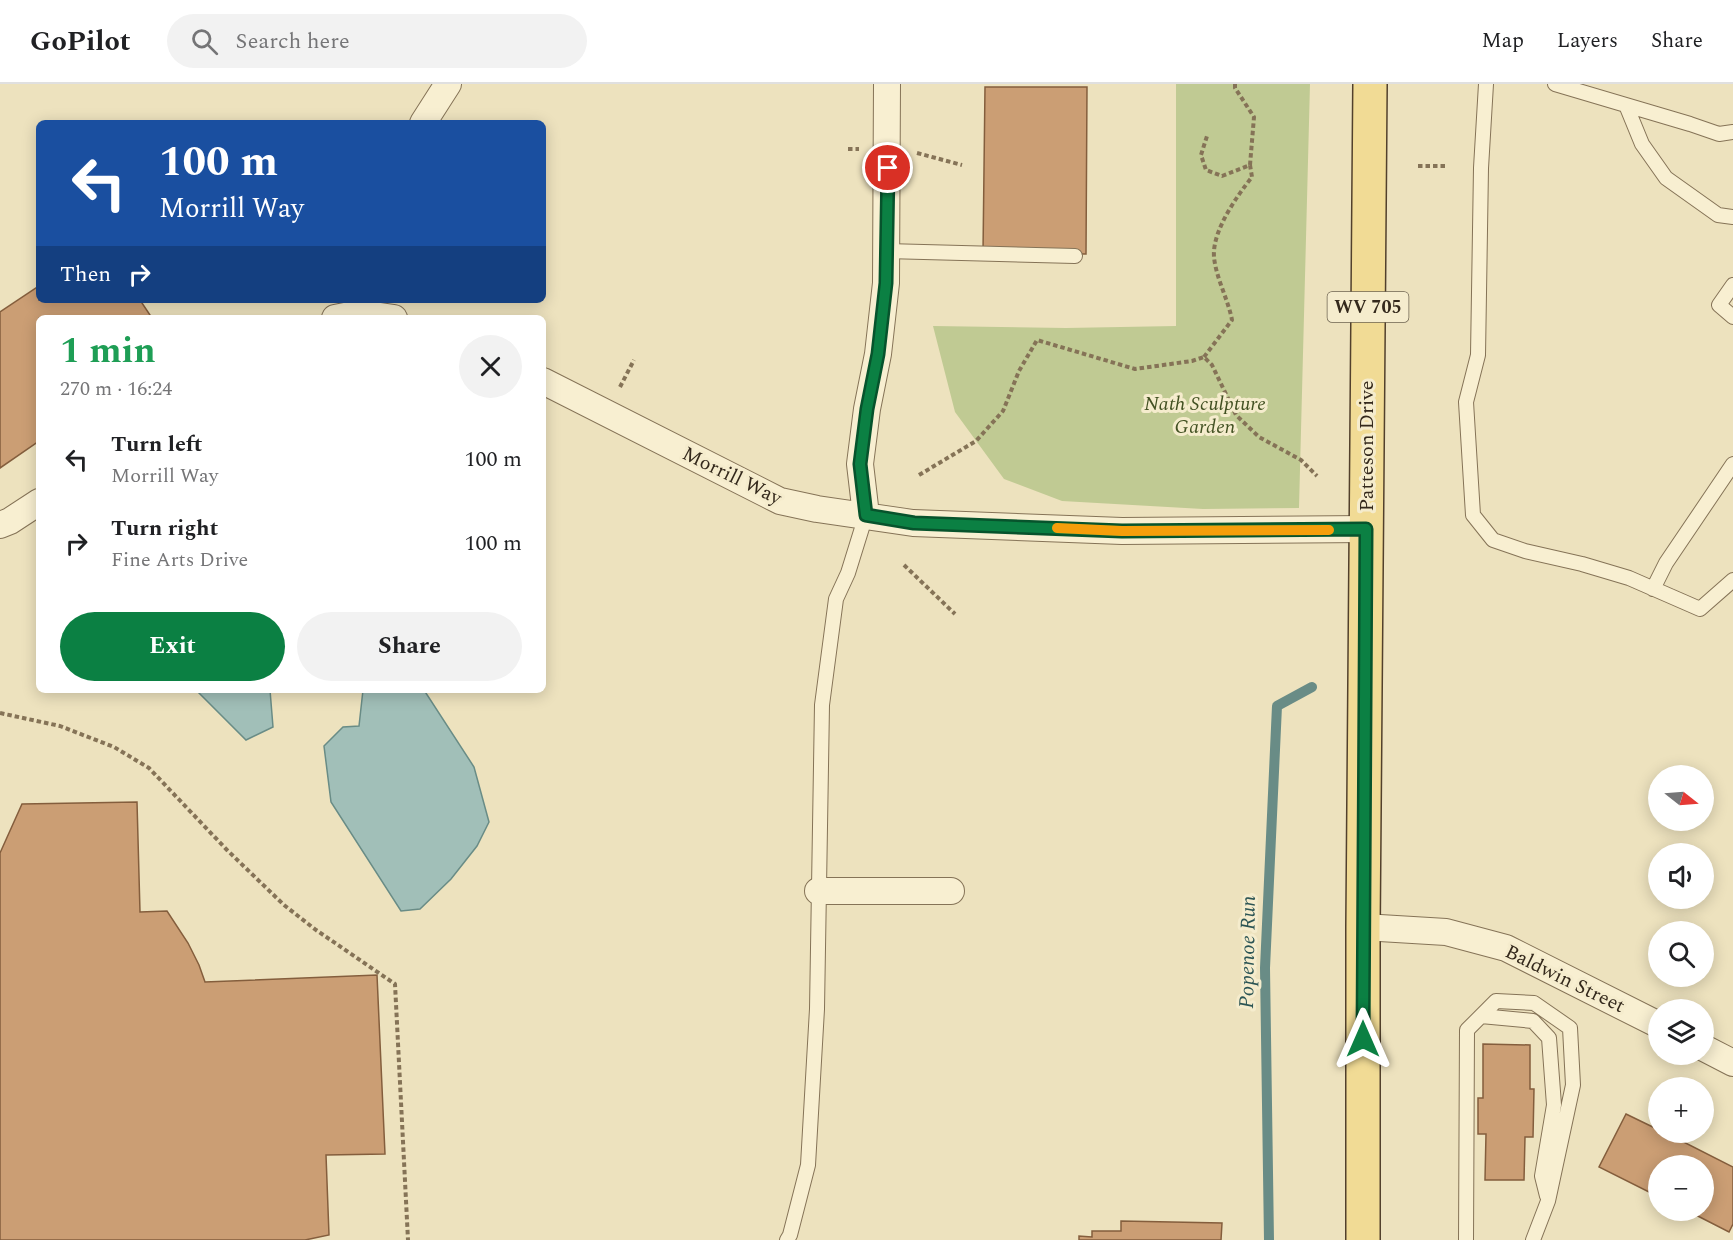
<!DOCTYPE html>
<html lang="en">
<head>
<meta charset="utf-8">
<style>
	body { margin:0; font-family:Spectral,serif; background:#f2f2f2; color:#202124; height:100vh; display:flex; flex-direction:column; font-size:22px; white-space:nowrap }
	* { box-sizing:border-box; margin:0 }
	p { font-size:20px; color:#757577 }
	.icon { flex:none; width:33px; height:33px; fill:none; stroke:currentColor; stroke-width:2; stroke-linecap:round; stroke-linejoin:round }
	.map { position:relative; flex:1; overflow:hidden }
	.side { position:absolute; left:36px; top:231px; width:510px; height:378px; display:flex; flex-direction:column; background:#fff; border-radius:9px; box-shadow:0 3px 15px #0003 }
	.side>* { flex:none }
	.hud { position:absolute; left:36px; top:36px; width:510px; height:183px; border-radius:9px; box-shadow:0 3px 15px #0003; background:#1a4fa0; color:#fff; overflow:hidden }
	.needle { width:39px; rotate:107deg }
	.buttons { position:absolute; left:1648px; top:681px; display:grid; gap:12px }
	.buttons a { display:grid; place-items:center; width:66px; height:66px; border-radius:50%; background:#fff; box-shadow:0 3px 15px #0003; font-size:30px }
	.pin { position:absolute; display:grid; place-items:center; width:51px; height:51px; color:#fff; margin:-26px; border:3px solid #fff; border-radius:50%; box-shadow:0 2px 6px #0007 }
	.me { position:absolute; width:66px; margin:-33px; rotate:0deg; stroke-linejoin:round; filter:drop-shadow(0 0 4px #0008) }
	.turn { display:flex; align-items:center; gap:21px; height:126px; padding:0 24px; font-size:27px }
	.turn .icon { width:78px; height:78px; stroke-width:2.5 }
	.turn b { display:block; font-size:42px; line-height:51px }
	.then { display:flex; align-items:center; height:57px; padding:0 24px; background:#0003; gap:12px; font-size:22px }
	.round { display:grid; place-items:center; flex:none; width:63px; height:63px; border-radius:32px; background:#f2f2f2 }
	.overview { display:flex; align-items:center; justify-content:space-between; height:102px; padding:0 24px }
	h1 { font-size:36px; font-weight:700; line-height:45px; color:#1e9e55 }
	.action { display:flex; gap:12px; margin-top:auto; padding:12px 24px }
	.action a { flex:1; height:69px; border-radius:36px; background:#0b8043; color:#fff; font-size:24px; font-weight:700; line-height:69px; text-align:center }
	.action a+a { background:#f2f2f2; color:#202124 }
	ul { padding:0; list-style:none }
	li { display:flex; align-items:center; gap:18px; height:84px; padding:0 24px }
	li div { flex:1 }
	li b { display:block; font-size:22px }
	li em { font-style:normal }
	header { display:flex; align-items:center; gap:36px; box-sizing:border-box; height:84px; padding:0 30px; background:#fff; border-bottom:2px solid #e0e0e0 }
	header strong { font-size:28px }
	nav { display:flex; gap:33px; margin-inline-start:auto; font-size:21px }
	.search { width:420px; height:54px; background:#f2f2f2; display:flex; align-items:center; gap:15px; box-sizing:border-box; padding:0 21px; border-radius:33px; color:#757577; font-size:22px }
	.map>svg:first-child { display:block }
</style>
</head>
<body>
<header>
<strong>GoPilot</strong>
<div class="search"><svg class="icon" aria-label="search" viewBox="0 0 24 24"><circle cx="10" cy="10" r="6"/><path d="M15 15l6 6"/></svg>Search here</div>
<nav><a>Map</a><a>Layers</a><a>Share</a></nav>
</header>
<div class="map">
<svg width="1733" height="1156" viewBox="0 0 1733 1156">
	<rect width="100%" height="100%" fill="#ede2be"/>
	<!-- green -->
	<path fill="#c0ca93" d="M 1176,0 L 1310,0 L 1299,424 L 1203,425 L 1062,417 L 1004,395 L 955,328 L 933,242 L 1066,244 L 1176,242 Z"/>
	<!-- water -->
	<path fill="#a1bfb8" stroke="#698c86" stroke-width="1.5" d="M 196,606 L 270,606 L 273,643 L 246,656 Z
		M 363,606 L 424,606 L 474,683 L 489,738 L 477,762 L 451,795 L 420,825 L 401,827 L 331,718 L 324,662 L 343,643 L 359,642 Z"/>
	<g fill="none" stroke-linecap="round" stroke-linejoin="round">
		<!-- stream -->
		<path stroke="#698c86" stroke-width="10" d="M 1269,1156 L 1265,884 L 1277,622 L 1312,603"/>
	</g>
	<!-- building -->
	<path fill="#cb9e74" stroke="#845e3d" stroke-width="1.5" d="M 985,3 L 1087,3 L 1086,170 L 983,169 Z
		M 39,202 L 39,216 L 140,216 L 152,234 L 39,234 L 39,357 L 0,384 L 0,228 Z
		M 137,718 L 140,828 L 167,827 L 188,859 L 199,881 L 205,898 L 377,891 L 385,1070 L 326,1071 L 329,1151 L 305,1156 L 0,1156 L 0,769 L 22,720 Z
		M 1483,960 L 1530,961 L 1530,1005 L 1534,1005 L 1533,1053 L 1525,1053 L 1524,1096 L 1485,1096 L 1486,1050 L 1478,1050 L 1478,1014 L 1483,1014 Z
		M 1626,1030 L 1659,1046 L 1659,1048 L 1664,1048 L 1733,1083 L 1733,1140 L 1729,1148 L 1686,1126 L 1704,1126 L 1704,1082 L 1659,1082 L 1659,1113 L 1599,1083 Z
		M 1121,1137 L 1222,1139 L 1221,1156 L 1079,1156 L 1079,1152 L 1092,1153 L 1092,1147 L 1121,1147 Z"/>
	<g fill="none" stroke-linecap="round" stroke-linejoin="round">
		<!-- service casing -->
		<g stroke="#857357" stroke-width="16">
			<path id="service" d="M 1486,0 L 1481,84 L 1478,271 L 1466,318 L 1473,431 L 1493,456 L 1525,467 L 1582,480 L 1629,494 L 1700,525 L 1733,496
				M 1555,0 L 1690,40 L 1719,50 L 1733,48
				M 1626,21 L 1642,60 L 1666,94 L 1718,131 L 1733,133
				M 886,167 L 1075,172
				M 1733,201 L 1719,221 L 1733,233
				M 1653,505 L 1666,479 L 1733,380
				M 1481,932 L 1533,937 L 1549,954 L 1554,1021 L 1542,1092 L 1547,1112
				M 787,1156 L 790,1151 L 808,1081 L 817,925 L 822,621 L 836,515 L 848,489 L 866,431
				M 1466,1156 L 1467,946 L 1496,917 L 1534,919 L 1570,944 L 1573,1001 L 1548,1117 L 1533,1156"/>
		</g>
		<!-- minor casing -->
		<g stroke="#857357" stroke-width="28">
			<path id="minor" d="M 423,39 L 448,0
				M 335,234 L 360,229 L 394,234
				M 543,297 L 780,417 L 817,425 L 913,439 L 1122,447 L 1367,445
				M 866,431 L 860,380 L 867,325 L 878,270 L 886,199 L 887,0
				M 0,441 L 10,437 L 39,418
				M 818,807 L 951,807
				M 1363,843 L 1446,848 L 1506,864 L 1659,941
				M 1704,964 L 1733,979"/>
		</g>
		<!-- primary casing -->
		<g stroke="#52402c" stroke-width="36">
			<path id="primary" d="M 1363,1156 L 1363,843 L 1370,0"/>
		</g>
		<!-- path -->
		<path stroke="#857357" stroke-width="4" stroke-dasharray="4.5 3" stroke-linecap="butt" d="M 1235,0 L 1235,4 L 1254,33 L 1250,81
			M 848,65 L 859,65
			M 917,69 L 962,81
			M 1418,82 L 1447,82
			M 1204,273 L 1232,236 C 1228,215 1216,194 1214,173 C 1212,147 1237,112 1252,93 L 1250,81 L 1222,92 L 1206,86 L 1201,71 L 1207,52
			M 620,303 L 634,276
			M 919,391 L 976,357 L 1003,327 L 1019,287 L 1037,256 L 1135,285 L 1192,277 L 1204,273 L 1212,281 L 1236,331 L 1259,353 L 1301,376 L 1317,392
			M 904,481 L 955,530
			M 0,629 L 60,642 L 114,663 L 149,684 L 227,766 L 284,821 L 316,846 L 395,900 L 408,1156"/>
		<!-- service -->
		<use href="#service" stroke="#f8efd1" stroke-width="14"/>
		<!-- minor -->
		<use href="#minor" stroke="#f8efd1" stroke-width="26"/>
		<!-- primary -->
		<use href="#primary" stroke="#f1db95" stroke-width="33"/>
	</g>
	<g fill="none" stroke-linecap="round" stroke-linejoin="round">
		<!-- route casing -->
		<g stroke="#07532c" stroke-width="15">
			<path id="route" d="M 888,84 L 886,199 L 878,270 L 867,325 L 860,380 L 866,431 L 914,439 L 1122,447 L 1366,445 L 1363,955"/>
		</g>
		<!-- route -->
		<use href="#route" stroke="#0b8043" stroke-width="10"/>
		<!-- slow -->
		<path stroke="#f59e0b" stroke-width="10" d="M 1057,444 L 1122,447 L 1329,446"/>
	</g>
	<g text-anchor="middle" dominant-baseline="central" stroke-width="6" stroke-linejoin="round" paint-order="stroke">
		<!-- shield labels -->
		<rect fill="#f5eccd" stroke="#6e6451" stroke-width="1.5" x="1327.5" y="208" width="81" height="30" rx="4.5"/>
		<g font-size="18" font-weight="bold" fill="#34291c">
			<text x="1368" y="223">WV 705</text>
		</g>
		<!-- park labels -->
		<g font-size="20" font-style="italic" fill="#425122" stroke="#f5eccd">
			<text x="1205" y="320">Nath Sculpture<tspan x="1205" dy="23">Garden</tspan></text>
		</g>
		<!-- street labels -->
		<g font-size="20" fill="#34291c" stroke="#f5eccd">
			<text transform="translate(1367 362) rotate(-90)">Patteson Drive</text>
			<text transform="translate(732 392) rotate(26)">Morrill Way</text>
			<text transform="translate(1565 895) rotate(26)">Baldwin Street</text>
		</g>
		<!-- water labels -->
		<g font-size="21" font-style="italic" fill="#2b5454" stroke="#f5eccd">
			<text transform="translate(1248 868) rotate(-89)">Popenoe Run</text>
		</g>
	</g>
</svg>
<div class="buttons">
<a><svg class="needle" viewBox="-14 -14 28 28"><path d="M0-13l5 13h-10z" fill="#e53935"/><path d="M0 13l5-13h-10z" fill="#757577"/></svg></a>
<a><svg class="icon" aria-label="sound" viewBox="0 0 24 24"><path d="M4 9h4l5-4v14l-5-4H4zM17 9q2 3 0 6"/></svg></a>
<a><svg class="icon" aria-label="search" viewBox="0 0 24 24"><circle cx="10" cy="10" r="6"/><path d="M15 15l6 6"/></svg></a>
<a><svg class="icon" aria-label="layers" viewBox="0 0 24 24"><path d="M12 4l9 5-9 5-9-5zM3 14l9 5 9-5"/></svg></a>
<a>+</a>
<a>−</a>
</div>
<div class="pin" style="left:888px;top:84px;background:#d93025"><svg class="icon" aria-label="arrive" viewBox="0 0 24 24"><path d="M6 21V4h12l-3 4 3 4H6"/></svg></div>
<svg class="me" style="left:1363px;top:955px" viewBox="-20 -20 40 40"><path d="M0-17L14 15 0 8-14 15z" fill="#0b8043" stroke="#fff" stroke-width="4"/></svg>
<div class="hud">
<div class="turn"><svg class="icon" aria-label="left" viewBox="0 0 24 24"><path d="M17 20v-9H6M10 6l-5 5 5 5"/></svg><div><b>100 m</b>Morrill Way</div></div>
<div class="then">Then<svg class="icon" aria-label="right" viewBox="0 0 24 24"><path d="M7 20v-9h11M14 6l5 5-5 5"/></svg></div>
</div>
<section class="side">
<div class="overview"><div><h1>1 min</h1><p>270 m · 16:24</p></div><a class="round"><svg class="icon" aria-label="close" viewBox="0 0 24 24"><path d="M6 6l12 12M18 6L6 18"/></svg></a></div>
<ul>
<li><svg class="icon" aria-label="left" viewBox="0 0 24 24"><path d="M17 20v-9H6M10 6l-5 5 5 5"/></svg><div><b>Turn left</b><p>Morrill Way</p></div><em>100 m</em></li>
<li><svg class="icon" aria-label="right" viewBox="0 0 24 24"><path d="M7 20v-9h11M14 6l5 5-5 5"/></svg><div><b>Turn right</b><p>Fine Arts Drive</p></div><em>100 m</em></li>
</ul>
<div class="action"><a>Exit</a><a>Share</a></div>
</section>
</div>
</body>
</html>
